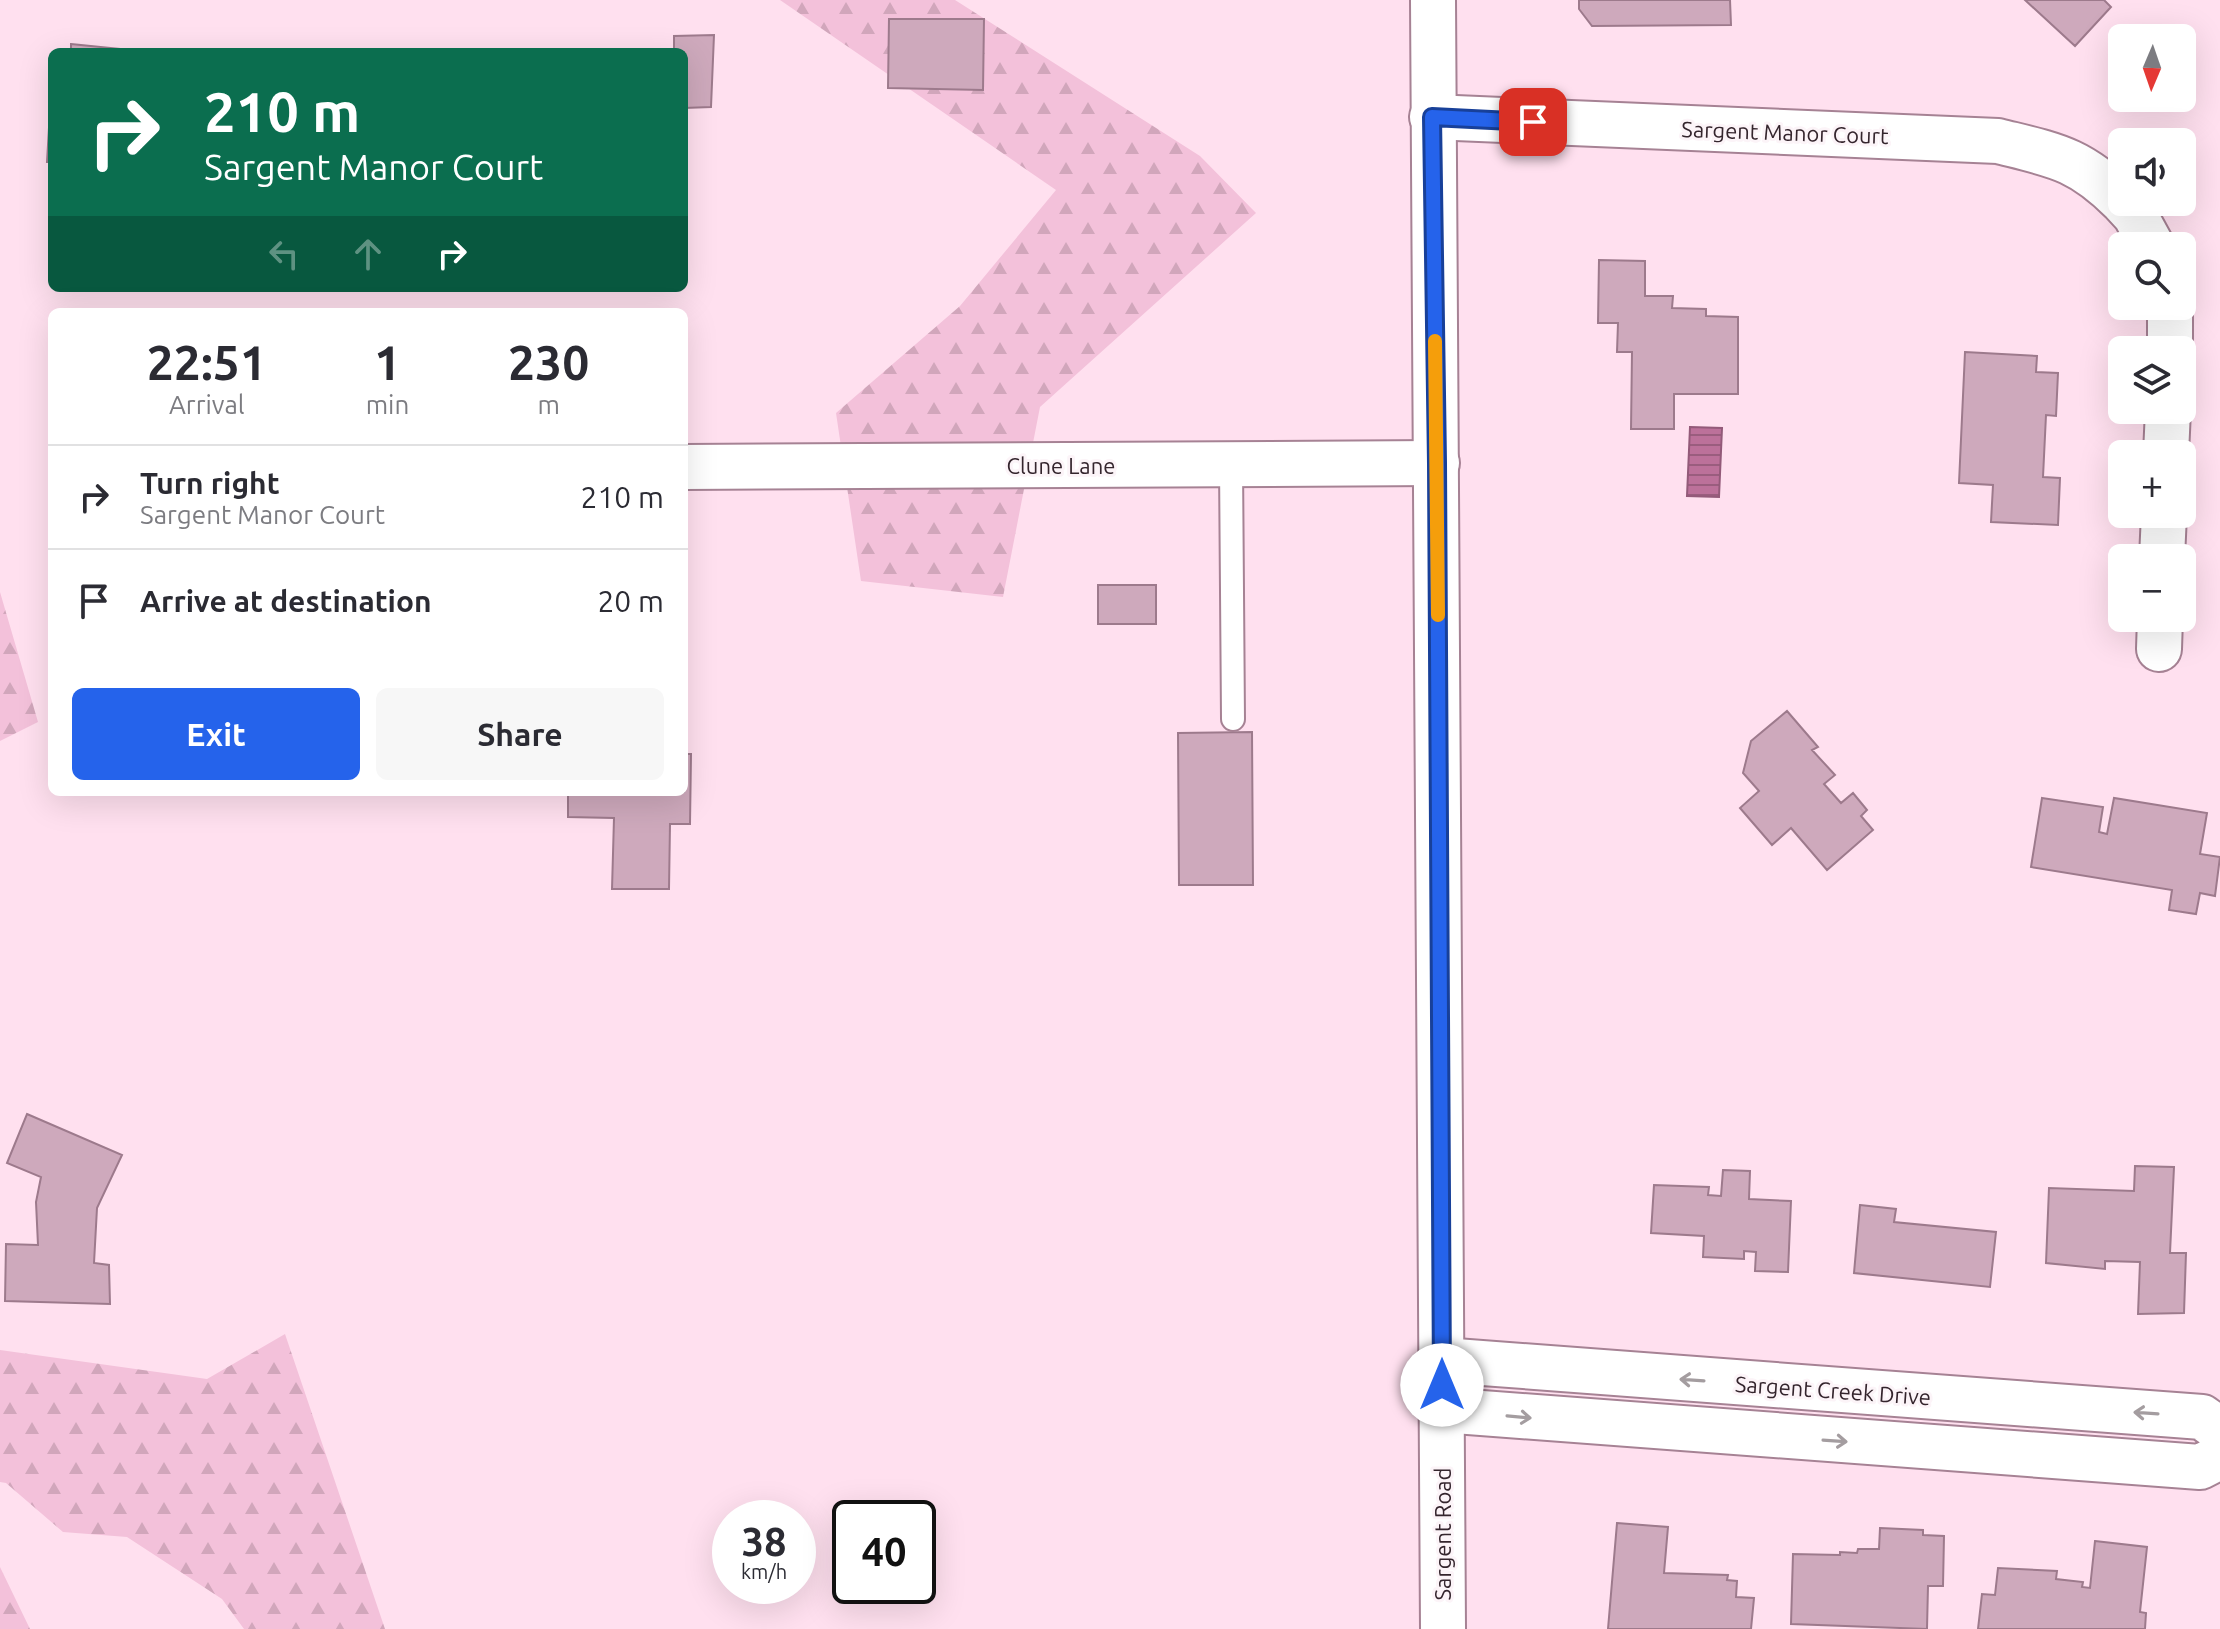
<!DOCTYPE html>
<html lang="en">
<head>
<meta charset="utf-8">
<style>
	body { margin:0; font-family:Ubuntu,sans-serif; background:#f7f7f7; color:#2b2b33; height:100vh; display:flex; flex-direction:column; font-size:30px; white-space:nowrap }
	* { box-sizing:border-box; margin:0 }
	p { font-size:26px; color:#7c7c81 }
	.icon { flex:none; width:44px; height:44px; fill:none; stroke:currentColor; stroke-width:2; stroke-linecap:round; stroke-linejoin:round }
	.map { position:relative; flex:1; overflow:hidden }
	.details { position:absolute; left:48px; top:308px; width:640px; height:488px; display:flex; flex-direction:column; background:#fff; border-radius:12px; box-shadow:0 8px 32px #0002 }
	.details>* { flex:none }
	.hud { position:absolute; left:48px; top:48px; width:640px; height:244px; border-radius:12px; box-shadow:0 8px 32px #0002; background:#0b6e4f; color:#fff; overflow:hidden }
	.needle { width:52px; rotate:182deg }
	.fabs { position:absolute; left:2108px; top:24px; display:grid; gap:16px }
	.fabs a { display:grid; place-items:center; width:88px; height:88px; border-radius:12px; background:#fff; box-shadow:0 8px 32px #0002; font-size:40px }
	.speed { position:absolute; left:712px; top:1500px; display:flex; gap:16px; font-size:40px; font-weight:700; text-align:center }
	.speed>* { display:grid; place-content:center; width:104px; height:104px; border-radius:50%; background:#fff; box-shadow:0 8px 32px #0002; line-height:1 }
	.speed small { font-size:20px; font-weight:400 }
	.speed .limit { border:4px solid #111; border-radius:12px; background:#fff; color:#111 }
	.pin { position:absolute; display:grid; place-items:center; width:68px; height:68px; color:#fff; margin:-34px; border-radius:16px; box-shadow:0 4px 12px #0006 }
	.me { position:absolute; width:88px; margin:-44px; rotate:0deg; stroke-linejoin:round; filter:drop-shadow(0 0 6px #0008) }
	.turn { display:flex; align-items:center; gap:28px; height:168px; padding:0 24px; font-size:36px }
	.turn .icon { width:104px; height:104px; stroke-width:2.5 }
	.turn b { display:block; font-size:56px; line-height:68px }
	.lanes { display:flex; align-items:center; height:76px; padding:0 24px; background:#0003; justify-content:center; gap:40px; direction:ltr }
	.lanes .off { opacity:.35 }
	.eta { display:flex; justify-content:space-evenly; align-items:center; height:136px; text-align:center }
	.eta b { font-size:48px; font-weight:700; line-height:56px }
	.cta { display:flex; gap:16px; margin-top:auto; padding:16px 24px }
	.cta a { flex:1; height:92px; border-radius:12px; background:#2563eb; color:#fff; font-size:32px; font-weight:700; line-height:92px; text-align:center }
	.cta a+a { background:#f7f7f7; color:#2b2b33 }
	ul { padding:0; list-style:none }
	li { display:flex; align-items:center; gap:24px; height:104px; padding:0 24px; border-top:2px solid #e1e1e2 }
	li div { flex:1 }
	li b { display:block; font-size:30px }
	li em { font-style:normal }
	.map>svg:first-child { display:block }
</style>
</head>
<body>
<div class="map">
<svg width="2220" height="1629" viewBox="0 0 2220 1629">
	<defs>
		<pattern id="forest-firs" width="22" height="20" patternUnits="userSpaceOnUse" patternTransform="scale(2)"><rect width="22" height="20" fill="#f3c1da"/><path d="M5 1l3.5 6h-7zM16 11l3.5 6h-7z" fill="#d1a6bb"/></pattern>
		<pattern id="water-rules" width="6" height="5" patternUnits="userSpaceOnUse" patternTransform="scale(2)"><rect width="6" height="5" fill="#bc719a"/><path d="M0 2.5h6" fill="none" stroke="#9a5d7e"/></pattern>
	</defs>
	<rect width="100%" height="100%" fill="#ffe0ef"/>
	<!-- forest -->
	<path fill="url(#forest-firs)" d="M 780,0 L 955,0 L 1200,156 L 1256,213 L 1040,407 L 1003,597 L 861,581 L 836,413 L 960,306 L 1056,190 Z
		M 0,592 L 38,722 L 0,741 Z
		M 285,1334 L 385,1629 L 244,1629 L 222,1599 L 127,1537 L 63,1532 L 6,1483 L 0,1482 L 0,1350 L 207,1379 Z
		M 0,1567 L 30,1629 L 0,1629 Z"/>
	<!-- water -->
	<path fill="url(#water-rules)" stroke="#935a79" stroke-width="2" d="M 1690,427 L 1722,428 L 1719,497 L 1687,496 Z"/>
	<!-- building -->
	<path fill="#cea9bc" stroke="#9d7a8c" stroke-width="2" d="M 1579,0 L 1730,0 L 1731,25 L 1592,26 L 1579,9 Z
		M 2025,0 L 2104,0 L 2111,7 L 2075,46 Z
		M 889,19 L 984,19 L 983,90 L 888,88 Z
		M 714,35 L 711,107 L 684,108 L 684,52 L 674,52 L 674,36 Z
		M 71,44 L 150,52 L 71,52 Z
		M 51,93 L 52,162 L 47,162 Z
		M 1599,260 L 1645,261 L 1645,296 L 1673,296 L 1672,308 L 1706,309 L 1706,316 L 1738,317 L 1738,394 L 1674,394 L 1674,429 L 1631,429 L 1632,352 L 1617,352 L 1618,323 L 1598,323 Z
		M 1965,352 L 2037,356 L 2036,372 L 2058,373 L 2056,416 L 2046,415 L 2043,477 L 2060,478 L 2058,525 L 1991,522 L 1993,485 L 1959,483 Z
		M 1098,585 L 1156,585 L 1156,624 L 1098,624 Z
		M 1787,711 L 1818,747 L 1812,750 L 1835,775 L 1824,784 L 1841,803 L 1853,793 L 1867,810 L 1861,816 L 1873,830 L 1827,870 L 1791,828 L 1772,845 L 1740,808 L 1759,791 L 1743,773 L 1751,741 Z
		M 1252,732 L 1253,885 L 1179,885 L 1178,733 Z
		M 684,754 L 691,754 L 690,824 L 670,824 L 669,889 L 612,889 L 614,818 L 568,817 L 568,792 L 684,792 Z
		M 2042,798 L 2103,807 L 2099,832 L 2107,834 L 2114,798 L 2207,813 L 2200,854 L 2220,857 L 2215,896 L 2200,893 L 2196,914 L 2169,910 L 2172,890 L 2031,867 Z
		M 27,1114 L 122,1155 L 97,1208 L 94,1263 L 109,1265 L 110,1304 L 5,1301 L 6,1244 L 38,1245 L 36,1202 L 41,1177 L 7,1163 Z
		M 2135,1166 L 2174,1167 L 2170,1253 L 2186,1253 L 2184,1313 L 2138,1314 L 2140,1262 L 2105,1261 L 2105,1269 L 2046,1263 L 2049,1188 L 2134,1191 Z
		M 1723,1170 L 1750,1171 L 1749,1199 L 1791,1201 L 1788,1272 L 1755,1271 L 1756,1252 L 1744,1251 L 1744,1259 L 1703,1257 L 1704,1236 L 1651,1233 L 1654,1185 L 1709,1187 L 1708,1195 L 1721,1196 Z
		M 1860,1205 L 1896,1209 L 1894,1222 L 1996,1232 L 1990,1287 L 1854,1273 Z
		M 1617,1523 L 1668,1527 L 1664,1573 L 1728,1575 L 1727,1580 L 1737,1581 L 1736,1597 L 1754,1598 L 1751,1629 L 1608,1629 Z
		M 1880,1528 L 1923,1530 L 1923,1535 L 1944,1536 L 1943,1586 L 1928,1586 L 1927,1629 L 1791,1624 L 1793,1554 L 1840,1555 L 1840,1552 L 1857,1553 L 1858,1549 L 1879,1549 Z
		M 2095,1541 L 2147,1547 L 2140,1612 L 2146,1613 L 2145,1629 L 1978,1629 L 1982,1594 L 1995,1595 L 1998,1568 L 2057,1571 L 2056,1579 L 2083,1582 L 2082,1587 L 2090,1588 Z"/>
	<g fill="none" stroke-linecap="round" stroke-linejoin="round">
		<!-- lane casing -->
		<g stroke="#a68294" stroke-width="26">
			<path id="lane" d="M 1231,464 L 1233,719"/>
		</g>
		<!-- street casing -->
		<g stroke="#a68294" stroke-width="48">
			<path id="street" d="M 1432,117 L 1998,141 C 2054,155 2079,158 2122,201
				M 2123,202 L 2135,215 L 2152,246
				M 2170,306 L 2170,350
				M 2166,454 L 2168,410
				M 684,467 L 1437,463
				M 2162,558 L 2164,514
				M 2159,649 L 2160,618
				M 1442,1360 L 2202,1417 L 2220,1430
				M 1442,1410 L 2200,1467 L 2220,1457"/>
		</g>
		<!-- secondary casing -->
		<g stroke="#a68294" stroke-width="48">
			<path id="secondary" d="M 1433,0 L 1443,1629"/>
		</g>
		<!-- lane -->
		<use href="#lane" stroke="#fff" stroke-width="22"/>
		<!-- street -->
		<use href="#street" stroke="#fff" stroke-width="44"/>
		<!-- secondary -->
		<use href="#secondary" stroke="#fff" stroke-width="44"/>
	</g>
	<!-- one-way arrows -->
	<defs><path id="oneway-shaft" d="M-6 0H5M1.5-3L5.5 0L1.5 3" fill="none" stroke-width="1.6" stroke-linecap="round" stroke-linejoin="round" transform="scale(2)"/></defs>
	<g stroke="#a49da0">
		<use href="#oneway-shaft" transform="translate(1692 1380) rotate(-176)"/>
		<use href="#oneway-shaft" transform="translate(2146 1413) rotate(-176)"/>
		<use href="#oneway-shaft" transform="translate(1519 1417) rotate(5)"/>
		<use href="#oneway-shaft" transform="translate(1835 1441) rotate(4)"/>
	</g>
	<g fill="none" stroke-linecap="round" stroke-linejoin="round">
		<!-- route casing -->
		<g stroke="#184099" stroke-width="20">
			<path id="route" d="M 1442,1385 L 1437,463 L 1432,117 L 1533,122"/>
		</g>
		<!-- route -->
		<use href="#route" stroke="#2563eb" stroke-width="14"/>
		<!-- slow -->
		<path stroke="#f59e0b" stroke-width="14" d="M 1435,341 L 1438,615"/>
	</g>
	<g text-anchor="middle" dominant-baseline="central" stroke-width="6" stroke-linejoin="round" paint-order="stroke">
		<!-- street labels -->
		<g font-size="22" fill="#34252d" stroke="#fcf4f8">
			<text transform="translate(1785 132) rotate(2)">Sargent Manor Court</text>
			<text x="1061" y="465">Clune Lane</text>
			<text transform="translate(1833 1390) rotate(4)">Sargent Creek Drive</text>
			<text transform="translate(1442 1534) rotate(-90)">Sargent Road</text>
		</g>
	</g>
</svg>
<div class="fabs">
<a><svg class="needle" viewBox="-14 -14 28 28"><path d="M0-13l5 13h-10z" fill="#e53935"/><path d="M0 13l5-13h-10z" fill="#7c7c81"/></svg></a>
<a><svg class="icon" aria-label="sound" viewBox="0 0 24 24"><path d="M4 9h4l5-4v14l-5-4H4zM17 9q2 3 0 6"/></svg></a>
<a><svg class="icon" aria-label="search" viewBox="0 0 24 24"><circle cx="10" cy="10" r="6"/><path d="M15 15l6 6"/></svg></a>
<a><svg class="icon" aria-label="layers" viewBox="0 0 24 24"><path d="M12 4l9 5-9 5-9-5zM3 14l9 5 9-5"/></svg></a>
<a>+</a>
<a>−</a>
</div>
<div class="speed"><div>38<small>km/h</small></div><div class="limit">40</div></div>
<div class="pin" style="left:1533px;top:122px;background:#d93025"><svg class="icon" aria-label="arrive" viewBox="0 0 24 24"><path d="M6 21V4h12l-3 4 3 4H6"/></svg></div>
<svg class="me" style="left:1442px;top:1385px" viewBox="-20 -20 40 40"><circle r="19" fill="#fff"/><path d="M0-13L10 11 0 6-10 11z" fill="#2563eb"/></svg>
<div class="hud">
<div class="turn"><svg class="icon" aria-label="right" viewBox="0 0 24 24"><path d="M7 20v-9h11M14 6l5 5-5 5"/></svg><div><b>210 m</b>Sargent Manor Court</div></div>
<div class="lanes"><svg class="icon off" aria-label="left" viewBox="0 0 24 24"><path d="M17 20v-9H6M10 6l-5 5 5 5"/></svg><svg class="icon off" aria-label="ahead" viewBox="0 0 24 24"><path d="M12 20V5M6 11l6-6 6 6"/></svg><svg class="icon" aria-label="right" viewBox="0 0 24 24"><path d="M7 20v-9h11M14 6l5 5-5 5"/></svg></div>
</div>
<section class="details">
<div class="eta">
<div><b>22:51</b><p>Arrival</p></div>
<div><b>1</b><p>min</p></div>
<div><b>230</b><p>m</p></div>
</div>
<ul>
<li><svg class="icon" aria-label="right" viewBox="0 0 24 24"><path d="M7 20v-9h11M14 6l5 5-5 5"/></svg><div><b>Turn right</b><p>Sargent Manor Court</p></div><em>210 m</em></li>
<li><svg class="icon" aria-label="arrive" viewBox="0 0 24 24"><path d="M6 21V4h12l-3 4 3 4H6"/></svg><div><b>Arrive at destination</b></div><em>20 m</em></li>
</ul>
<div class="cta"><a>Exit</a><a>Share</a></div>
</section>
</div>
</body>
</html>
